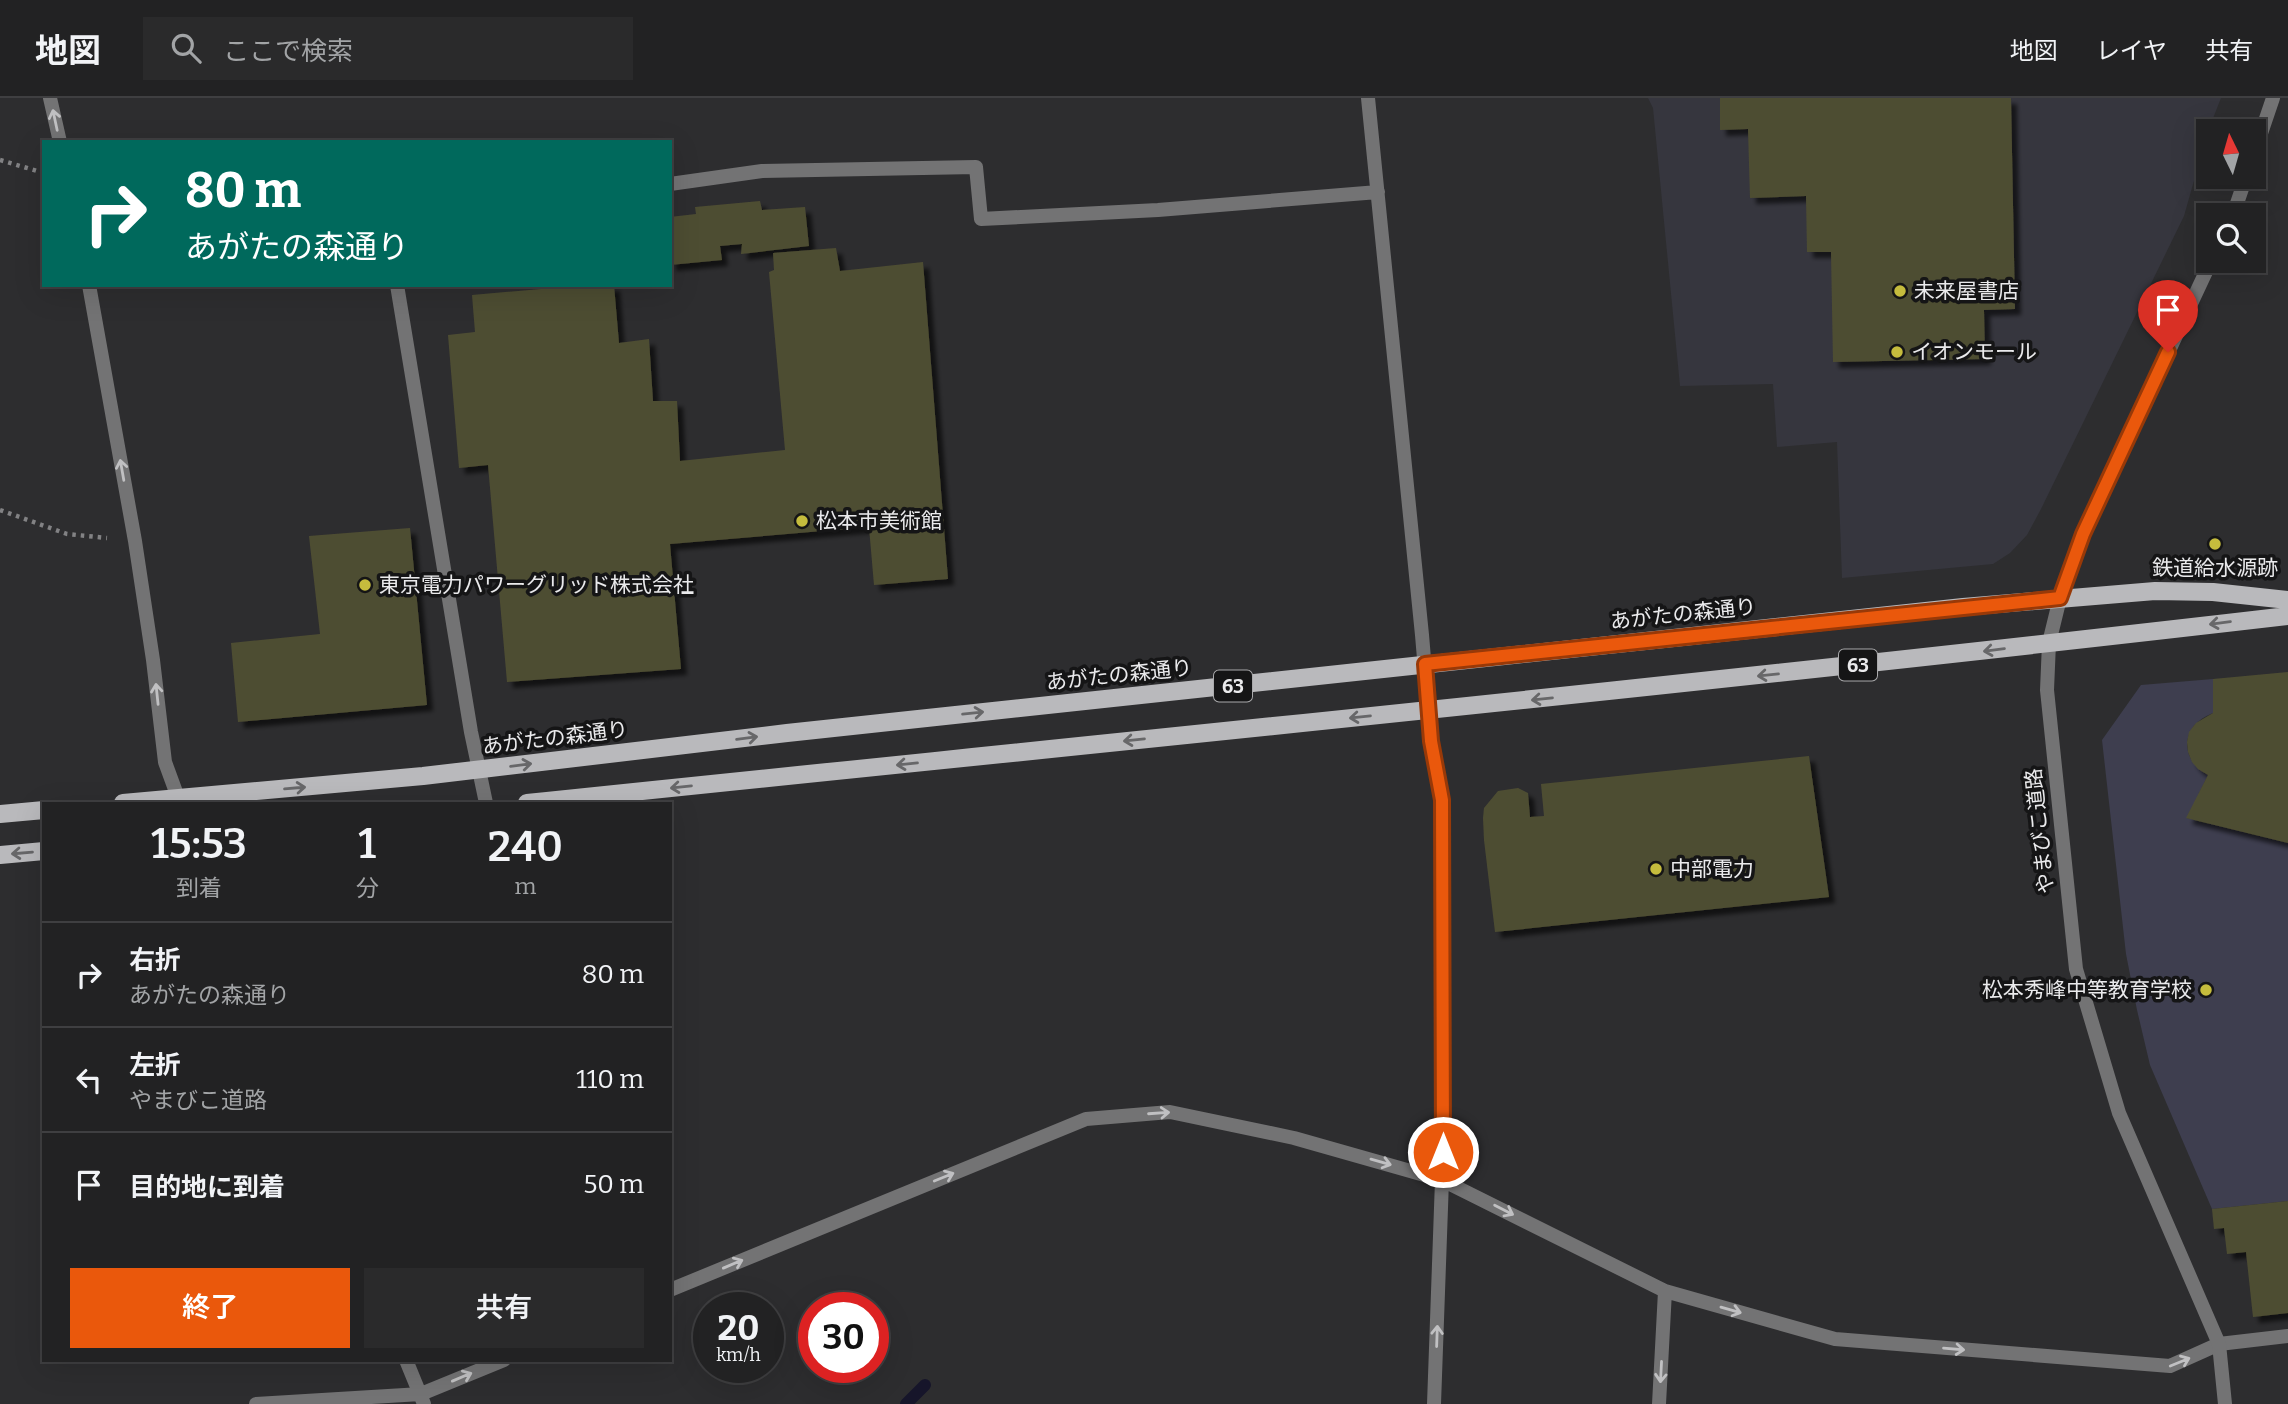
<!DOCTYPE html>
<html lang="ja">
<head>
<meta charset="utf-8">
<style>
	body { margin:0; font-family:Bitter,"Noto Sans JP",serif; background:#2a2a2b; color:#f1f3f6; height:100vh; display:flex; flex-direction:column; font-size:26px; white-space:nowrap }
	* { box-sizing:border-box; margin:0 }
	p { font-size:23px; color:#a2a4a6 }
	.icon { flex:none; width:38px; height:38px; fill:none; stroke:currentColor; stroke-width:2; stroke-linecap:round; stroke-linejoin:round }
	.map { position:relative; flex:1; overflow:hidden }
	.sheet { position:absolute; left:42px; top:704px; width:630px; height:560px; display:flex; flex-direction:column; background:#222223; border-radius:0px; box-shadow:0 7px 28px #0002,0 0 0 2px #3f3f41 }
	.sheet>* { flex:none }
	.banner { position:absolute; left:42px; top:42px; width:630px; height:147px; border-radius:0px; box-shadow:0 7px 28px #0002,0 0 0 2px #3f3f41; background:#00695c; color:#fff; overflow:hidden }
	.needle { width:46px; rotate:355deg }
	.fabs { position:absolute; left:2196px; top:21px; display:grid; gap:14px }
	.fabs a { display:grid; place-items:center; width:70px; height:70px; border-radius:0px; background:#222223; box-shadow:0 7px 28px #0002,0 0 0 2px #3f3f41; font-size:35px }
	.speed { position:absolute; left:693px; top:1194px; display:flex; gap:14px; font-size:35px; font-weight:700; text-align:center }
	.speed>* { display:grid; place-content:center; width:91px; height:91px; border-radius:50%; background:#222223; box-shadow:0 7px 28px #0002,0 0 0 2px #3f3f41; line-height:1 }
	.speed small { font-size:18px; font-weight:400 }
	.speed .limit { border:10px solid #d22; background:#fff; color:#111 }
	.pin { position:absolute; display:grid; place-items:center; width:60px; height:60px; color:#fff; margin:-72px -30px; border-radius:50% 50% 50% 0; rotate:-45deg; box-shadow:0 0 7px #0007 }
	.pin .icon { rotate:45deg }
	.me { position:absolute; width:77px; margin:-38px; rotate:0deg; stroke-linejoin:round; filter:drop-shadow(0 0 5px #0008) }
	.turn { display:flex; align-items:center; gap:24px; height:147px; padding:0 28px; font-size:32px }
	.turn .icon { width:91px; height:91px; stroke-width:2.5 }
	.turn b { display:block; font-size:49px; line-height:60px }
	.eta { display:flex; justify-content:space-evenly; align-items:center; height:119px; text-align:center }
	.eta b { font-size:42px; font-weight:600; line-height:49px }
	.button { display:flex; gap:14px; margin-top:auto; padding:14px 28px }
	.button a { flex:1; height:80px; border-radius:0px; background:#ea580c; color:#fff; font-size:28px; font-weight:600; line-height:80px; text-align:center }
	.button a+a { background:#2a2a2b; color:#f1f3f6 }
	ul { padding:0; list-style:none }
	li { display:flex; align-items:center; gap:21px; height:105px; padding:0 28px; border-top:2px solid #3f3f41 }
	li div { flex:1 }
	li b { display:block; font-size:26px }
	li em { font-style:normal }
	header { display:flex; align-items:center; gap:42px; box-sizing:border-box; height:98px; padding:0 35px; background:#222223; border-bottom:2px solid #3f3f41 }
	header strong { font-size:33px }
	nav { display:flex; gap:38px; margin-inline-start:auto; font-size:24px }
	.search { width:490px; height:63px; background:#2a2a2b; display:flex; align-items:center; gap:18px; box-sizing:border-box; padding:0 24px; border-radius:0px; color:#a2a4a6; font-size:26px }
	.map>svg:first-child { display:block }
</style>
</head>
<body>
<header>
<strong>地図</strong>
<div class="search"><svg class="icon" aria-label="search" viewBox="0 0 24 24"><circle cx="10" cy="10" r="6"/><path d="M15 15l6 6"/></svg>ここで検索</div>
<nav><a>地図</a><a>レイヤ</a><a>共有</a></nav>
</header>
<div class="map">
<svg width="2288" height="1306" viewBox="0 0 2288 1306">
	<defs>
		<filter id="shadow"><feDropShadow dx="6" dy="6" stdDeviation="2" flood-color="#0009"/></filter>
	</defs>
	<rect width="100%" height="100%" fill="#2d2d2f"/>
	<!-- built -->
	<path fill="#36363e" d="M 1648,0 L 2221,0 L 2208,33 L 2184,118 L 2041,411 L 2027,437 L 2010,455 L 1993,466 L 1842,480 L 1837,344 L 1777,349 L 1773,286 L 1680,288 L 1653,10 Z"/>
	<!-- green -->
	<path fill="#3e3e4f" d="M 2213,581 L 2213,615 C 2181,627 2178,660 2208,677 L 2187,720 L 2288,745 L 2288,1103 L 2212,1111 L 2150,967 L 2137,912 L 2126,856 L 2102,642 L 2141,587 Z"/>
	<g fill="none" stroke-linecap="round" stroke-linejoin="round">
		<!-- stream -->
		<path stroke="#16152a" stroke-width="12" d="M 906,1306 L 925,1287"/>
	</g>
	<!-- building -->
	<path fill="#4e4d32" filter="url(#shadow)" d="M 1720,0 L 2011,0 L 2015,211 L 1984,212 L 1985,261 L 1833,264 L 1831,154 L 1807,154 L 1806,98 L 1750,100 L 1748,31 L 1720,32 Z
		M 760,103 L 762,112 L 805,109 L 809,148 L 741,156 L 742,146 L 720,148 L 722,162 L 670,167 L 670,119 L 696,116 L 695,109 Z
		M 836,150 L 840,173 L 923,164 L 948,481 L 874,487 L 869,429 L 670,446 L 681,571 L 507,584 L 488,367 L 459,370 L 448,237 L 475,234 L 472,197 L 587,187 L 614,187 L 619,245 L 649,241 L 653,303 L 677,303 L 680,363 L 785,352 L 769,174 L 774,172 L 773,155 Z
		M 410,430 L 427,607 L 238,624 L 231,545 L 320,536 L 309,438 Z
		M 2288,574 L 2288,745 L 2186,720 L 2208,677 L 2198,671 L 2192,664 L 2188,654 L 2187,644 L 2189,634 L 2196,625 L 2213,615 L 2213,581 Z
		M 1809,658 L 1829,799 L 1495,834 L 1484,742 L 1483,720 L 1484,710 L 1498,693 L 1518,690 L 1528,695 L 1530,719 L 1544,718 L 1541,686 Z
		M 2288,1103 L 2288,1215 L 2253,1219 L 2246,1154 L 2227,1156 L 2224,1130 L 2214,1131 L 2212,1111 Z"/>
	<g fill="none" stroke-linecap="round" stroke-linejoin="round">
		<!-- path -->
		<path stroke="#828284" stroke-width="4.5" stroke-dasharray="3.5 5" stroke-linecap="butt" d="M 0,62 L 44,75
			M 0,412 L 67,436 L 107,440"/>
		<!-- minor -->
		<path stroke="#737374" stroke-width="14" d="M 50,0 L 60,44
			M 1368,0 L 1422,537 L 1431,643 L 1442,702 L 1442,1082 L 1434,1306
			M 670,86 L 762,73 L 976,69 L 981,121 L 1158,112 L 1378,94
			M 89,187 L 135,443 L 153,562 L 165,664 L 180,705
			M 397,187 L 471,634 L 486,705
			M 670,1192 L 1086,1021 L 1170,1014 L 1294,1040 L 1442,1082 L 1665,1193 L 1835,1241 L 2170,1268 L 2219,1246 L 2288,1238
			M 406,1262 L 424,1306
			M 256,1306 L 421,1296 L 504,1262
			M 1659,1306 L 1665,1193"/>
		<!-- tertiary -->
		<path stroke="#737374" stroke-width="14" d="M 2254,56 L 2273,0
			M 2233,117 L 2246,79
			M 2211,163 L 2083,436 L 2060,500 L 2049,545 L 2047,592 L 2076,871 L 2119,1015 L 2219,1246 L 2225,1306"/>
		<!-- primary -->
		<path stroke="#b9b9bc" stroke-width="18" d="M 123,705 L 423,678 L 787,635 L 1963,509 L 2155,493 L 2213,494 L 2288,502
			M 527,705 C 1114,644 1701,586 2288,518
			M 0,716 L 44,712
			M 0,757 L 44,753"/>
	</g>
	<!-- one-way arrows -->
	<defs><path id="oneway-shaft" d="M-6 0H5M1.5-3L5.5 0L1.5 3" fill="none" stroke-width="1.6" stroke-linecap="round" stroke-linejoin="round" transform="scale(1.75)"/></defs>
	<g stroke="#c0c0c2">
		<use href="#oneway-shaft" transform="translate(55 22) rotate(-102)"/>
		<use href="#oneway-shaft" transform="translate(122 372) rotate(-100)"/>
		<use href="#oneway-shaft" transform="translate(157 596) rotate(-96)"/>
		<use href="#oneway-shaft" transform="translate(1159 1015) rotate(-4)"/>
		<use href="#oneway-shaft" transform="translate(1381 1064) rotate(16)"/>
		<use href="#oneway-shaft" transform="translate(944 1079) rotate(-22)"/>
		<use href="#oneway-shaft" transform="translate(1504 1112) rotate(27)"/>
		<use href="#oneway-shaft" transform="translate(733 1166) rotate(-23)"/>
		<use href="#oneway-shaft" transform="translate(1731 1212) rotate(16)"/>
		<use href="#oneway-shaft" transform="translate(1437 1238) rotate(-88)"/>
		<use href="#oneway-shaft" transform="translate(1954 1251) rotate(5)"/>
		<use href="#oneway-shaft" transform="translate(2180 1264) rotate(-22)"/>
		<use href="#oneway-shaft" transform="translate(1661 1274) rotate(93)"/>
		<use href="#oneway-shaft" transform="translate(462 1279) rotate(-23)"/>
	</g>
	<g stroke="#676769">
		<use href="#oneway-shaft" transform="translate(2220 525) rotate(173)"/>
		<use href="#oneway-shaft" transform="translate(1994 552) rotate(173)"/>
		<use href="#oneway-shaft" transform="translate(1768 577) rotate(174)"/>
		<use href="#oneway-shaft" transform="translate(1542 601) rotate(174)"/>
		<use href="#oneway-shaft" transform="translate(973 615) rotate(-6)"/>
		<use href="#oneway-shaft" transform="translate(1360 619) rotate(174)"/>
		<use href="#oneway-shaft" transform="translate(747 640) rotate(-7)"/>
		<use href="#oneway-shaft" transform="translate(1134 642) rotate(174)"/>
		<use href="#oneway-shaft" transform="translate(907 666) rotate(174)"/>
		<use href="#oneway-shaft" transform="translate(521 667) rotate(-7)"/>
		<use href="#oneway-shaft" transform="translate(681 689) rotate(174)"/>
		<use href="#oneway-shaft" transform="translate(295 690) rotate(-5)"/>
		<use href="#oneway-shaft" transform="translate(22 755) rotate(175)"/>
	</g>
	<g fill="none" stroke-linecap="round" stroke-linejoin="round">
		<!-- route casing -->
		<g stroke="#983908" stroke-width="18">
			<path id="route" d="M 1443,1054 L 1442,702 L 1431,643 L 1425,566 L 2060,500 L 2083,436 L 2168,254"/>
		</g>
		<!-- route -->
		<use href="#route" stroke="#ea580c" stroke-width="12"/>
	</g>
	<!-- markers -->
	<g fill="#c5bc3d" stroke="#151516" stroke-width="2.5">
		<circle cx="1900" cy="193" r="7"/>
		<circle cx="1897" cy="254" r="7"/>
		<circle cx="802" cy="423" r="7"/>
		<circle cx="2215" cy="446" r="7"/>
		<circle cx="365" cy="487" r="7"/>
		<circle cx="1656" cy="771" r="7"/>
		<circle cx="2206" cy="892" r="7"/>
	</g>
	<g text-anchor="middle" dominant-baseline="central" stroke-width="7" stroke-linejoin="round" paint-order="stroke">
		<!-- shield labels -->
		<g fill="#151516" stroke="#aaaaac" stroke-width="2">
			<rect x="1839" y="551.5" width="38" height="31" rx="5"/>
			<rect x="1214" y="572.5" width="38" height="31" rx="5"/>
		</g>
		<g font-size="19" font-weight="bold" fill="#eaeaec">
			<text x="1858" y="567">63</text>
			<text x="1233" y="588">63</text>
		</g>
		<!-- poi labels -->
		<g font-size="21" fill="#eaeaec" stroke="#151516" text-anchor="start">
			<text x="1914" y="193">未来屋書店</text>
			<text x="1911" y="254">イオンモール</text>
			<text x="816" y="423">松本市美術館</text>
			<text x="2215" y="470" text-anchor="middle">鉄道給水源跡</text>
			<text x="379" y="487">東京電力パワーグリッド株式会社</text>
			<text x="1670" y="771">中部電力</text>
			<text x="2192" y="892" text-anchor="end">松本秀峰中等教育学校</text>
		</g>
		<!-- street labels -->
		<g font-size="21" fill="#eaeaec" stroke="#151516">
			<text transform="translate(1683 516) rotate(-6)">あがたの森通り</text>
			<text transform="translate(1119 577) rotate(-6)">あがたの森通り</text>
			<text transform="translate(555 640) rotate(-7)">あがたの森通り</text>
			<text transform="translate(2040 733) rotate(-96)">やまびこ道路</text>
		</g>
	</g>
</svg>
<div class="fabs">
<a><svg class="needle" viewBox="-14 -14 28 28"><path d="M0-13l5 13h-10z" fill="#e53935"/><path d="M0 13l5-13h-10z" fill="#a2a4a6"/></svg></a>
<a><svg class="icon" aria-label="search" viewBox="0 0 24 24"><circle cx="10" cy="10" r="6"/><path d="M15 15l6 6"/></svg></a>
</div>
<div class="speed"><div>20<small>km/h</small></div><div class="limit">30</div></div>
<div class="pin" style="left:2168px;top:254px;background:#d93025"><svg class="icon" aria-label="arrive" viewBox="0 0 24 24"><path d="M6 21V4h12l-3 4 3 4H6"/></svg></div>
<svg class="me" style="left:1443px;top:1054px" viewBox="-20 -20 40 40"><circle r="17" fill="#ea580c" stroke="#fff" stroke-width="3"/><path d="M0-11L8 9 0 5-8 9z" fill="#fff"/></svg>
<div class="banner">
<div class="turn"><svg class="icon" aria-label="right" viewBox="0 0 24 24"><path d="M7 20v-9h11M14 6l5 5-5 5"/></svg><div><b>80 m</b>あがたの森通り</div></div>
</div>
<section class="sheet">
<div class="eta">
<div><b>15:53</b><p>到着</p></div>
<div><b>1</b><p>分</p></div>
<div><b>240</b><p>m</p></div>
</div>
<ul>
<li><svg class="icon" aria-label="right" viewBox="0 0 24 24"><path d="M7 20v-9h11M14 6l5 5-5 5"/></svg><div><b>右折</b><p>あがたの森通り</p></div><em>80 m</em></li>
<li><svg class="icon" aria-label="left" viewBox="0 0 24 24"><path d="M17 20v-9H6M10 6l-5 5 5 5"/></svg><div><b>左折</b><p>やまびこ道路</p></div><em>110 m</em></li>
<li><svg class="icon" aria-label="arrive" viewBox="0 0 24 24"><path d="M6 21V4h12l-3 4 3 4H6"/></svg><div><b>目的地に到着</b></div><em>50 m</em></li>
</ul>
<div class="button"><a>終了</a><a>共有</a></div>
</section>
</div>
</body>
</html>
